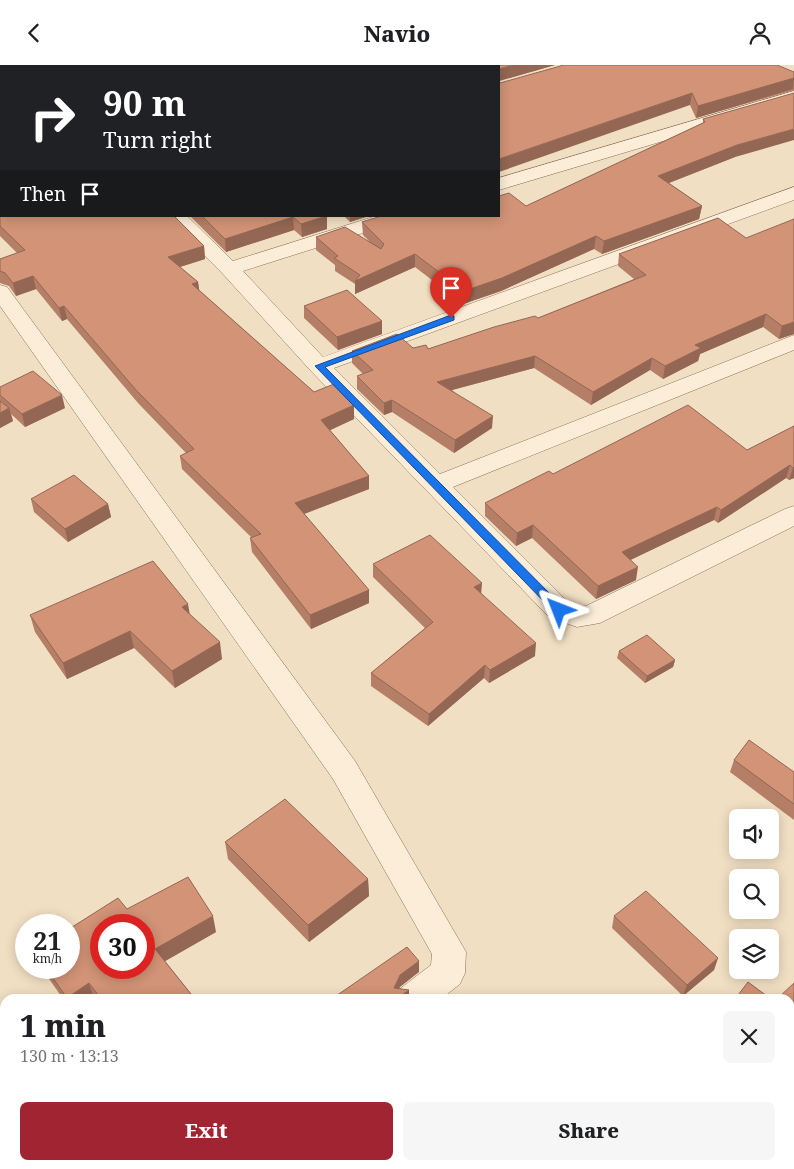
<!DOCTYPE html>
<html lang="en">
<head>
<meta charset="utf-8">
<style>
	body { margin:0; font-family:"Noto Serif",serif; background:#f6f6f6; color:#202124; height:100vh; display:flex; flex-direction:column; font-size:19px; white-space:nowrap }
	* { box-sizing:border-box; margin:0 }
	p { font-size:16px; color:#757577 }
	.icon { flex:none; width:28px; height:28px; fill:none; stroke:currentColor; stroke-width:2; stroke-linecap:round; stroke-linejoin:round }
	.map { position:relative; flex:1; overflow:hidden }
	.details { position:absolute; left:0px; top:929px; width:795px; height:176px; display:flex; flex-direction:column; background:#fff; border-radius:15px 15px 0 0; box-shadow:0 2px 12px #0003 }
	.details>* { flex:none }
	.banner { position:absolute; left:0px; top:0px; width:500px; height:152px; box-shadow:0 2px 12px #0003; background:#202124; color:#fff; overflow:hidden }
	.buttons { position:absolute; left:729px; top:744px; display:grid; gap:10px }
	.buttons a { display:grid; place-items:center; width:50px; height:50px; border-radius:8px; background:#fff; box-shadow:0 2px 12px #0003; font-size:25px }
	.speed { position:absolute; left:15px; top:849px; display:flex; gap:10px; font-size:25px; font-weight:700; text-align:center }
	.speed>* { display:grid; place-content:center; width:65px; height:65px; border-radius:50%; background:#fff; box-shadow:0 2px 12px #0003; line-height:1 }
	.speed small { font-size:12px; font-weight:400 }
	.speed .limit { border:8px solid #d22; background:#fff; color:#111 }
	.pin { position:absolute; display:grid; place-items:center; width:42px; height:42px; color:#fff; margin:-51px -21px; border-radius:50% 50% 50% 0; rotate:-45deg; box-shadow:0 0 5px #0007 }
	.pin .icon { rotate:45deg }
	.me { position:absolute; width:55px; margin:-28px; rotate:315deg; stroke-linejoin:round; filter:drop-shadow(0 0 4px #0008) }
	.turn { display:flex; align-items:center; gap:18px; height:105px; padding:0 20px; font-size:22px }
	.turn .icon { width:65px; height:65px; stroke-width:2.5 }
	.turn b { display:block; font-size:35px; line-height:42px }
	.then { display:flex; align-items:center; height:48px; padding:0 20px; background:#0003; gap:10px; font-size:19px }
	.round { display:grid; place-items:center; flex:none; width:52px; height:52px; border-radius:8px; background:#f6f6f6 }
	.headline { display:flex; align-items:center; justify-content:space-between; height:85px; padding:0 20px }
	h1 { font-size:30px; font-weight:800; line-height:38px }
	.cta { display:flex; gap:10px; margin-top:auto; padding:10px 20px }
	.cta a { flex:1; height:58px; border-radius:8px; background:#a12432; color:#fff; font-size:20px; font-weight:800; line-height:58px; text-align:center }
	.cta a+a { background:#f6f6f6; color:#202124 }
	header { display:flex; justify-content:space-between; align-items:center; height:65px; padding:0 20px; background:#fff; font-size:22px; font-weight:800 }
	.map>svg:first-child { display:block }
</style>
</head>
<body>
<header><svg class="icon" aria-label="back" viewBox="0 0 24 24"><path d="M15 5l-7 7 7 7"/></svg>Navio<svg class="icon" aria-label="person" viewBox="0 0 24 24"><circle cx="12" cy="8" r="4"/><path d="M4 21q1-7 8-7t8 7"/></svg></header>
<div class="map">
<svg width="794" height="1104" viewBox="0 0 794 1104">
	<rect width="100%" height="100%" fill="#f1dfc3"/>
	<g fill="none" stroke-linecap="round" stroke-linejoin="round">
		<!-- street casing -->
		<g stroke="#8d6f58" stroke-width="1">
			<path id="street" d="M 794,26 L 794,37 L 499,125 L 499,113 Z
				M 794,122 L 794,135 L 334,303 L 440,409 L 794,270 L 794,285 L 453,422 L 569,538 L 579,542 L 586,541 L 785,444 L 794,441 L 794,461 L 600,558 L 577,562 L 549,552 L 311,306 L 222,208 L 165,151 L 187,151 L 233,196 L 376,151 L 407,151 L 404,155 L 243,206 L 323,292 Z
				M 0,220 L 7,222 L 355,696 L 466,887 L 465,908 L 460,919 L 441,934 L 396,934 L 401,923 L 431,900 L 432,889 L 333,714 L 0,241 Z
				M 168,1100 L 210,1100 L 208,1104 L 166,1104 Z
				M 724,1100 L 763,1100 L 765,1104 L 726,1104 Z"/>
		</g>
		<!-- street -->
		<use href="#street" fill="#fbedd7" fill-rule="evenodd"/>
	</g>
	<!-- wall -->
	<path fill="#b57e66" d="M 0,0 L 555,0 L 499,16 L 499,1 L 1,1 L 1,151 L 204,181 L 205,194 L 180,202 L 198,217 L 199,225 L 314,327 L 354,354 L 330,365 L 369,411 L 369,424 L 304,449 L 369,525 L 369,538 L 311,564 L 252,487 L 250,473 L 252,473 L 182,404 L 180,391 L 186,388 L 138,338 L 67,254 L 62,256 L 36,224 L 16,231 L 9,221 L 0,218 L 0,194 L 17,188 L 0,171 Z
		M 794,7 L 794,25 L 696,53 L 690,40 L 500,18 Z
		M 703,54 L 735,92 L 669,118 L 702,141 L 699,154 L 602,189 L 594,184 L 501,226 L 463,239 L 415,202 L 355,229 L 355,219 L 335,206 L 335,200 L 316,185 L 316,172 L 369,176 L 363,170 L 362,157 L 526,141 L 703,58 Z
		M 190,151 L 327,151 L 327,164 L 302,172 L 294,165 L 226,187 Z
		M 344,151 L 369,151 L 350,157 Z
		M 718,153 L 794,269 L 779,274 L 763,262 L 700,289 L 698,296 L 663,314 L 650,305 L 591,340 L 534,303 L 452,325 L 492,363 L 454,388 L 392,347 L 384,350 L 357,324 L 357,311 L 363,309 L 352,298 L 352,286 L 413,283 L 428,284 L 538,253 L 634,214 L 618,201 L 619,189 Z
		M 304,241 L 382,269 L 338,285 L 304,253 Z
		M 0,322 L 65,343 L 25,362 L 11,349 L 13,356 L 0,363 Z
		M 794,361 L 794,413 L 789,415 L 786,413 L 718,458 L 714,455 L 630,495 L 636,515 L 596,534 L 532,473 L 516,481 L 485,451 L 485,438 L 553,409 L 747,385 Z
		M 31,434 L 108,439 L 111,452 L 68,477 L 34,447 Z
		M 373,499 L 481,528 L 535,591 L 489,618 L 484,613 L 428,661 L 371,621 L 371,608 L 425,563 L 373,512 Z
		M 30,550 L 190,550 L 222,594 L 175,623 L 134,583 L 67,614 L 35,567 Z
		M 619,586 L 675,595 L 673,602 L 645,618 L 617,593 Z
		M 734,695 L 794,707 L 794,755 L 730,707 Z
		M 225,777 L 368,814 L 369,831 L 309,877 L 228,794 Z
		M 127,844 L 216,867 L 165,896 L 195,934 L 95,934 L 94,933 L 93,934 L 63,934 L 41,902 L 69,902 Z
		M 614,851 L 718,893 L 714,905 L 683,931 L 612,863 Z
		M 794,918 L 794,1036 L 790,1032 L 790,934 Z
		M 356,1100 L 515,1100 L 511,1104 L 360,1104 Z"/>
	<!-- shaded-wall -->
	<path fill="#936753" d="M 58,0 L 66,0 L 67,1 L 55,1 Z
		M 514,0 L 555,0 L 499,16 L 499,4 Z
		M 794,13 L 793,24 L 696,53 L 698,41 Z
		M 692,28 L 690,40 L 499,107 L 499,94 Z
		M 794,64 L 794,75 L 735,92 L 656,123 L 658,111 L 737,80 Z
		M 702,141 L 699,154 L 602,189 L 604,176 Z
		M 327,151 L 327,164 L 302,172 L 301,159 Z
		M 350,151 L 369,151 L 350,157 Z
		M 293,152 L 294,165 L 226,187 L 225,174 Z
		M 596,171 L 594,184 L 501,226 L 463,239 L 464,226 Z
		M 204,181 L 205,194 L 170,205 L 168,192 Z
		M 415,189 L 415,202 L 355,229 L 355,216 Z
		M 33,211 L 36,224 L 16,231 L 13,218 Z
		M 198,217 L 200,230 L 192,219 Z
		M 64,241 L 67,254 L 62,256 L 59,243 Z
		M 766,249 L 763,262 L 700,289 L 698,296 L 663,314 L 665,301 L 695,280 Z
		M 382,256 L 382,269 L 338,285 L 337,272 Z
		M 794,257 L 794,269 L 779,274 L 782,261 Z
		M 535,291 L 534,303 L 437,329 L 437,317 Z
		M 652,293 L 650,305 L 591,340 L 593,327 Z
		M 62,330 L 65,343 L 25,362 L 22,349 Z
		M 392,335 L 392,347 L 384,350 L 384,338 Z
		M 354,340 L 354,354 L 322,369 L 321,355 Z
		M 9,343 L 13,356 L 0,363 L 0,348 Z
		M 493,351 L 492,363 L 454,388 L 455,375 Z
		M 790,400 L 786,413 L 718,458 L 721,445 Z
		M 794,402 L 794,413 L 789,415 L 793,403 Z
		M 369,411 L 369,424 L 296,452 L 295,438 Z
		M 108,439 L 111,452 L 68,477 L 65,464 Z
		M 717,442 L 714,455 L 620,500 L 622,487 Z
		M 533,460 L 532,473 L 516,481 L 517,468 Z
		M 638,502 L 636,515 L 596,534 L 598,521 Z
		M 482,518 L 481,531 L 474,522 Z
		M 369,525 L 369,538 L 311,564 L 310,550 Z
		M 188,539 L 191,556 L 182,542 Z
		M 130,566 L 134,583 L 67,614 L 63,598 Z
		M 220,577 L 222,594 L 175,623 L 172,606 Z
		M 536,578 L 535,591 L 489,618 L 490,605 Z
		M 675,595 L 673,602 L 645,618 L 647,611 Z
		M 485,600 L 484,613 L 428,661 L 429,649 Z
		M 368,814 L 369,831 L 309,877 L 308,860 Z
		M 213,851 L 216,867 L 160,899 L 155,884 Z
		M 718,893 L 714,905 L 683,931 L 687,920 Z
		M 419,896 L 419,907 L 400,922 L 394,934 L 394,923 L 400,910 Z
		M 89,918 L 94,933 L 93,934 L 68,934 L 67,933 Z
		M 409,925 L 409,934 L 396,934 Z
		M 0,990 L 5,1000 L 0,1004 Z
		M 111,1100 L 134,1100 L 129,1104 L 105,1104 Z
		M 507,1100 L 515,1100 L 511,1104 L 503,1104 Z"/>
	<!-- building -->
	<path fill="#d29377" stroke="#936753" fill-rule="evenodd" d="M 0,0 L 58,0 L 55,1 L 1,1 L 1,151 L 174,151 L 204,181 L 168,192 L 198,217 L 192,219 L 314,327 L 334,319 L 354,340 L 321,355 L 369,411 L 295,438 L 369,525 L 310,550 L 250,473 L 261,469 L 180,391 L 194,384 L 136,325 L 64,241 L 59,243 L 33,211 L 13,218 L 5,208 L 0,206 L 0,194 L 25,185 L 0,161 Z
		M 71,0 L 514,0 L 499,4 L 499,8 L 499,1 L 73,1 Z
		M 564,0 L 777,0 L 794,7 L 794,13 L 698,41 L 692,28 L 499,94 L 499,17 L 500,18 Z
		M 794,28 L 794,64 L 737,80 L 658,111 L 702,141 L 604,176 L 596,171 L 502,213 L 464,226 L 415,189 L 355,216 L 360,210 L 334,193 L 338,191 L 316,172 L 345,162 L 381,184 L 384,179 L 362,157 L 381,151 L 499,151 L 499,131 L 509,128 L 526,141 L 705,57 L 703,54 Z
		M 202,151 L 327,151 L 301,159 L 293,152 L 225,174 Z
		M 718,153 L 746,173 L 794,154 L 794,257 L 782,261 L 766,249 L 695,280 L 701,283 L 665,301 L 652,293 L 593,327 L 535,291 L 437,317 L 493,351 L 455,375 L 392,335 L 384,338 L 357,311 L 373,305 L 352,286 L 397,269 L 413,283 L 426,280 L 428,284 L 494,262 L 535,251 L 538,253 L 646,210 L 619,189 Z
		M 347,225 L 382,256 L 337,272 L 304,241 Z
		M 33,306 L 62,330 L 22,349 L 0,330 L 0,322 Z
		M 0,336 L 9,343 L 0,348 Z
		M 688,340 L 747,385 L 794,361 L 794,402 L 793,403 L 790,400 L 721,445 L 717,442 L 622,487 L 638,502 L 598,521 L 533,460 L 517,468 L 485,438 L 549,406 L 553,409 Z
		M 74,410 L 108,439 L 65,464 L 31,434 Z
		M 430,470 L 482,518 L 474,522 L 536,578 L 490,605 L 485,600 L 429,649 L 371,608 L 433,557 L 373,499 Z
		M 153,496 L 188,539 L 182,542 L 220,577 L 172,606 L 130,566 L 63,598 L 30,550 Z
		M 647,570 L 675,595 L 647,611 L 619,586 Z
		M 749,675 L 794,707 L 794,739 L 734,695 Z
		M 285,734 L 368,814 L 308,860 L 225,777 Z
		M 188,812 L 213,851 L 155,884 L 195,934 L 101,934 L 89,918 L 67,933 L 45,902 L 69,902 L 69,864 L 118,833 L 127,844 ZM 101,860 L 144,860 L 144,902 L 101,902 Z
		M 646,826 L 718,893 L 687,920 L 614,851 Z
		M 407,882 L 419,896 L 400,910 L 394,923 L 409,925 L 396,934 L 333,933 Z
		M 748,917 L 771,934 L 735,934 Z
		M 794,918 L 794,1021 L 790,1017 L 790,934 L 777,934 Z
		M 5,1053 L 5,1100 L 111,1100 L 105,1104 L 0,1104 L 0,1056 Z
		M 365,1100 L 507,1100 L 503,1104 L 361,1104 Z
		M 545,1100 L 664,1100 L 667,1104 L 540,1104 Z"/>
	<!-- route -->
	<path fill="#1a73e8" stroke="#114b97" d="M 451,250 L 454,251 L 454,255 L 325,302 L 563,542 L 564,545 L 563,548 L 555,548 L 315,301 Z"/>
</svg>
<div class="buttons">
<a><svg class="icon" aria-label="sound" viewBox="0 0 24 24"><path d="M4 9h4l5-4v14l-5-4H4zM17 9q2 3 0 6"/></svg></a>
<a><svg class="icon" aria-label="search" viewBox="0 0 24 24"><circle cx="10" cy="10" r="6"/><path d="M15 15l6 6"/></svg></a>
<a><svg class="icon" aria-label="layers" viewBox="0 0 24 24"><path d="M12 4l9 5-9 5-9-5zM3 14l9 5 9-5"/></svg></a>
</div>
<div class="speed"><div>21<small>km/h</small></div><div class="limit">30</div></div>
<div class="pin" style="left:451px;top:253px;background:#d93025"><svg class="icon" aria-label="arrive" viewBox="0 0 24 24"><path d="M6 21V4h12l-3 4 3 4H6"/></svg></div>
<svg class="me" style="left:559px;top:545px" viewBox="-20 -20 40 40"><path d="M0-17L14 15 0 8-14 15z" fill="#1a73e8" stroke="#fff" stroke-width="4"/></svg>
<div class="banner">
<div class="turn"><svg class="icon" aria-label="right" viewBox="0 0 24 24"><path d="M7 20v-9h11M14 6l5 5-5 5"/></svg><div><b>90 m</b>Turn right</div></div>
<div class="then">Then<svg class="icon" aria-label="arrive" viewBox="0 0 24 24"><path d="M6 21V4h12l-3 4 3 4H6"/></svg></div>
</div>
<section class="details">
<div class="headline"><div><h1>1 min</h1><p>130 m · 13:13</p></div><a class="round"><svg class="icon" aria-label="close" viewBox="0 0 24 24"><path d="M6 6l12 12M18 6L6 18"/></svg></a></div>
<div class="cta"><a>Exit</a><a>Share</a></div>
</section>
</div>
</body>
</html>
